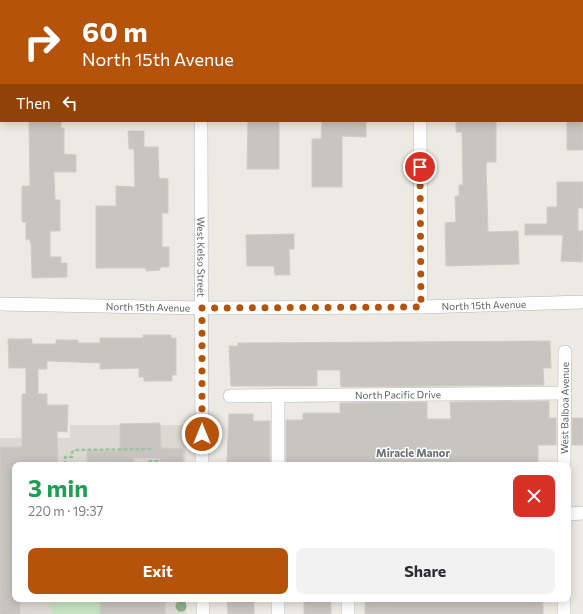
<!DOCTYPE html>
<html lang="en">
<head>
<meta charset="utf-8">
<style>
	body { margin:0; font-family:Commissioner,sans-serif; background:#f2f2f3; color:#2b2b33; height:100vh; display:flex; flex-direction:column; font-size:15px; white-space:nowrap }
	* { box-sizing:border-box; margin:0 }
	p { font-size:13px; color:#7c7c81 }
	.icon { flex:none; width:22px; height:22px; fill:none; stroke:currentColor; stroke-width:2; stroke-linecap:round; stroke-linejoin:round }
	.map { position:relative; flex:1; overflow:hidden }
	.drawer { position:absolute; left:12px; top:462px; width:559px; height:140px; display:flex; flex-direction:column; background:#fff; border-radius:8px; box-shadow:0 2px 10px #0003 }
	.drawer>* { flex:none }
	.hud { position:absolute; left:0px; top:0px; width:583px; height:122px; box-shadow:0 2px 10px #0003; background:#b45309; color:#fff; overflow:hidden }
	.pin { position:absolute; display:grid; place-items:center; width:34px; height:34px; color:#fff; margin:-17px; border:2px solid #fff; border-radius:50%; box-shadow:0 1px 4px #0007 }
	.me { position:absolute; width:44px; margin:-22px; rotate:0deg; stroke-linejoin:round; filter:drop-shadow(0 0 3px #0008) }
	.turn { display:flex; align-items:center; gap:14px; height:84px; padding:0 16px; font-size:18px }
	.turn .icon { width:52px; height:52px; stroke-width:2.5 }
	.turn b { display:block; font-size:28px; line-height:34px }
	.then { display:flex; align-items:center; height:38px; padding:0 16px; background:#0003; gap:8px; font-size:15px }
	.round { display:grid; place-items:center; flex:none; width:42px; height:42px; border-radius:8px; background:#f2f2f3 }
	.headline { display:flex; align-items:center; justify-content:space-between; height:68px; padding:0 16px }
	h1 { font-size:24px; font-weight:700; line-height:30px; color:#1e9e55 }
	.primary-button { display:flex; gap:8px; margin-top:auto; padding:8px 16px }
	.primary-button a { flex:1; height:46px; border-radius:8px; background:#b45309; color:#fff; font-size:16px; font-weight:700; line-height:46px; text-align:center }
	.primary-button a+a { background:#f2f2f3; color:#2b2b33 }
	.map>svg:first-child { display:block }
</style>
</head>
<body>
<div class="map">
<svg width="583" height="614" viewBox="0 0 583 614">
	<rect width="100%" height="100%" fill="#edeae4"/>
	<!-- education -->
	<path fill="#dcd9d2" d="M 70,425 L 186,425 L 186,465 L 15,465 L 15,599 L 186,599 L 186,614 L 0,614 L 0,438 L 70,438 Z"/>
	<!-- green -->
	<path fill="#c5e2c3" d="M 50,599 L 100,599 L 100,614 L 52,614 Z"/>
	<!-- building -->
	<path fill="#c8c5c1" stroke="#d1cbc3" d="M 29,121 L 61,121 L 61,128 L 64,128 L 64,154 L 76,155 L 76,172 L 54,172 L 55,200 L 60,200 L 60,231 L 50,231 L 50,257 L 61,257 L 61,263 L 67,263 L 67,277 L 32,278 L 31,243 L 30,243 L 30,239 L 26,240 L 26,222 L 22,222 L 22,186 L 30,186 Z
		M 248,121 L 279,121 L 279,169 L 247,169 Z
		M 322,121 L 366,121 L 366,137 L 342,136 L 342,187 L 312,187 L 312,139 L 321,139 Z
		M 456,121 L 496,121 L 496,162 L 487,162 L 486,164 L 488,232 L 518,231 L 519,264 L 446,266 L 445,223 L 456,222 L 455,196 L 459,196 L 459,185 L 463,185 L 462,132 L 456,132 Z
		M 567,121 L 583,121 L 583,150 L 567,150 Z
		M 128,131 L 144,131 L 144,147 L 158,147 L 159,178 L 168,179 L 168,213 L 162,213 L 162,247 L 169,247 L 169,267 L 160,267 L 160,270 L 146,271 L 146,268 L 96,268 L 96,206 L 116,206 L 116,186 L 135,187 L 134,149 L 129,149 Z
		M 557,182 L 583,182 L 583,208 L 578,208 L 578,231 L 583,231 L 582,262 L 561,261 L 563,235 L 525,235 L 525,224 L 547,224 L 547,207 L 557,207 Z
		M 294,234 L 294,249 L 289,249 L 290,275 L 275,275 L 274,266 L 247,266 L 246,235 Z
		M 143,335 L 171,335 L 171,338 L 176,338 L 176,375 L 172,375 L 172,381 L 144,381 L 144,377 L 139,377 L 139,368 L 100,369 L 100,363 L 47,361 L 47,369 L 38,369 L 38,394 L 47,394 L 47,405 L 68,405 L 67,432 L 57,431 L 58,465 L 15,465 L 15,495 L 12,495 L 12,520 L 15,520 L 15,599 L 20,599 L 20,614 L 0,614 L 0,447 L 22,447 L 22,394 L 26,394 L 26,368 L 9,368 L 8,339 L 32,339 L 32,344 L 56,344 L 56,340 L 78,340 L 78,343 L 100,343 L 100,338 L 143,338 Z
		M 550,341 L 551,368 L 543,368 L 544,385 L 341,387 L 340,370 L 317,370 L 317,386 L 231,386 L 229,346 L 238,346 L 238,343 Z
		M 549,401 L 549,418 L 556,418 L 556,445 L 538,445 L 538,465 L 286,465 L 286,420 L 303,420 L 303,413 L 340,413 L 340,403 L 427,402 L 427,419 L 451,419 L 450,402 Z
		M 229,414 L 253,414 L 253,421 L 270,421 L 270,465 L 229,465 L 229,462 L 227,462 Z
		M 572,418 L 583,418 L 583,445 L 572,445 Z
		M 160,423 L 161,448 L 183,449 L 183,465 L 160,465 L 160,458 L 134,458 L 134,465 L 87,465 L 87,451 L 120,451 L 120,424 Z
		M 100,599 L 165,599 L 165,614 L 100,614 Z
		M 227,599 L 254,599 L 254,614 L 228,614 Z
		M 304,599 L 331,599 L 331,614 L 304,614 Z
		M 517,599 L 543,599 L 543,614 L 365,614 L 365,602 L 517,601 Z"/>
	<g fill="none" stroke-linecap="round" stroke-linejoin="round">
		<!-- street casing -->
		<g stroke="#b1b4b8" stroke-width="14">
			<g id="street">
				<path d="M 200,0 L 200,1"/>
				<path d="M 419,0 L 419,1"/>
				<path id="s1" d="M 201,121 L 202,465"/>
				<path d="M 420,121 L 421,307"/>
				<path id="s2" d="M 0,304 L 202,308 L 421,307 L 583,302"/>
				<path d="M 278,395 L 278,465"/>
				<path id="s3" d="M 230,396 L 565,393"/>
				<path id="s4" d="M 564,465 L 565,352"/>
				<path d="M 568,514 L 583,513"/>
				<path d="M 203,599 L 203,614"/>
				<path d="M 278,599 L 278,614"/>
				<path d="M 564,599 L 564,614"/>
				<path d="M 348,614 L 348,599"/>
			</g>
		</g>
		<!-- path -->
		<path stroke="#9dc2a5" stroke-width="2.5" stroke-dasharray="4 2" stroke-linecap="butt" d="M 65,465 L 65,457 L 72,457 L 72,452 L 75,450 L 154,449
			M 148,465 L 146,463 L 148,461 L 158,461 L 158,465"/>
		<!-- street -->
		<use href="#street" stroke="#fff" stroke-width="13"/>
	</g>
	<!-- trees -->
	<circle fill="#8eaf89" cx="181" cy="606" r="5.5"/>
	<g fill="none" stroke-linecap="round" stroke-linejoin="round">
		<!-- route -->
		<path stroke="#b45309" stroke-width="7" stroke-dasharray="0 12.6" d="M 202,434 L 202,308 L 421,307 L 420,167"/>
	</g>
	<g text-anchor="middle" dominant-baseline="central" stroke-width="3" stroke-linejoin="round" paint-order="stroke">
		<!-- street labels -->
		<g font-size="10" fill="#5c6063" stroke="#fff">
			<text stroke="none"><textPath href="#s1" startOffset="136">West Kelso Street</textPath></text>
			<text stroke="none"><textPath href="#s2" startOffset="484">North 15th Avenue</textPath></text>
			<text stroke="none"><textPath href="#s2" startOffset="148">North 15th Avenue</textPath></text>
			<text stroke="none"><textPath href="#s3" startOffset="168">North Pacific Drive</textPath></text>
			<text stroke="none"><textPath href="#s4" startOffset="57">West Balboa Avenue</textPath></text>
		</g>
		<!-- neighbourhood labels -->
		<g font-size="11" font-weight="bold" fill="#6d7175" stroke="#fff">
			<text x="413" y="452">Miracle Manor</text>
		</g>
	</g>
</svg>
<div class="pin" style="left:420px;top:167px;background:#d93025"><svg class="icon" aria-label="arrive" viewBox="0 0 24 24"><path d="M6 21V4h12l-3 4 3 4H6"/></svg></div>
<svg class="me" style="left:202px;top:434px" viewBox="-20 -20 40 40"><circle r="17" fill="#b45309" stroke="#fff" stroke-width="3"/><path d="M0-11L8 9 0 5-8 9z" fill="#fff"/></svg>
<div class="hud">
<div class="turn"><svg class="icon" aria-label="right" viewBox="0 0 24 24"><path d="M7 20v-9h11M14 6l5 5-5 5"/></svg><div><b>60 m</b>North 15th Avenue</div></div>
<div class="then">Then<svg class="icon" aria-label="left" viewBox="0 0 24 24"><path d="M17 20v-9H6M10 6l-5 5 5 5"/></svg></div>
</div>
<section class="drawer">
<div class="headline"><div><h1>3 min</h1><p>220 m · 19:37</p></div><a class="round" style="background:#d93025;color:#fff"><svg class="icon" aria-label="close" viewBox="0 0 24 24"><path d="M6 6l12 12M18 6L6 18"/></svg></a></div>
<div class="primary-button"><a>Exit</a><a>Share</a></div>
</section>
</div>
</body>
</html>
